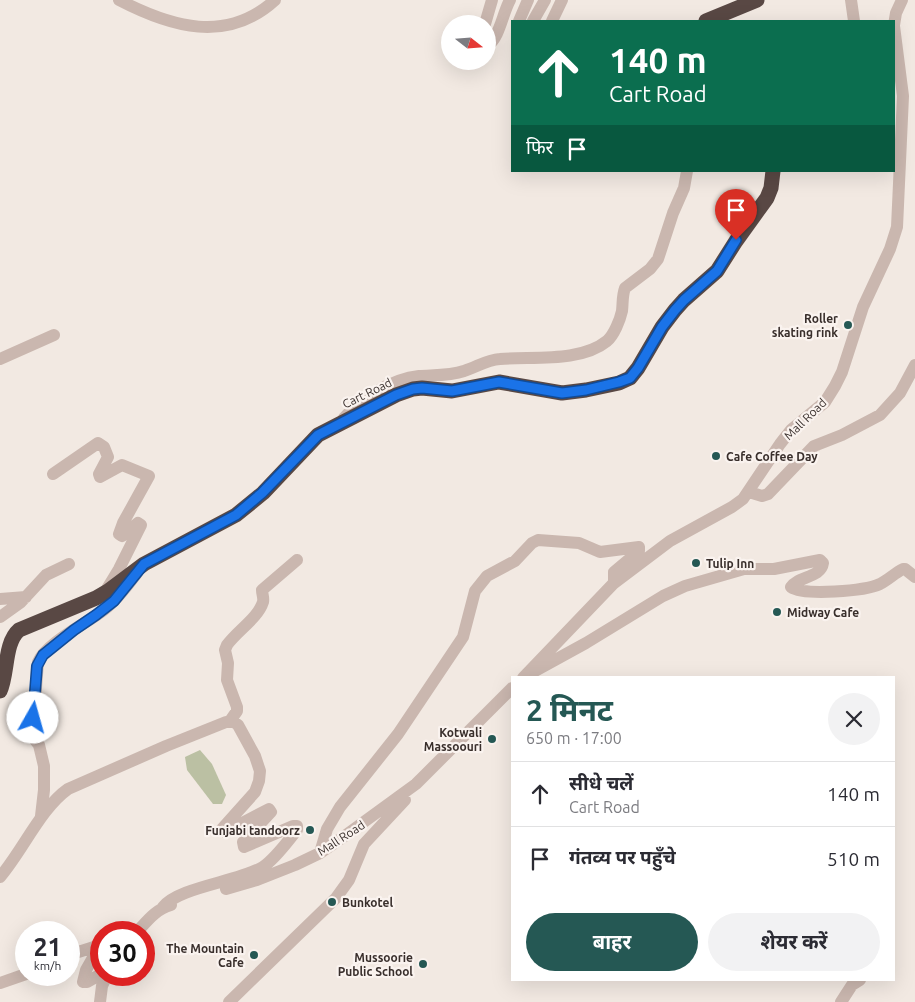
<!DOCTYPE html>
<html lang="hi">
<head>
<meta charset="utf-8">
<style>
	body { margin:0; font-family:Ubuntu,"Noto Sans Devanagari",sans-serif; background:#f2f2f3; color:#2b2b33; height:100vh; display:flex; flex-direction:column; font-size:19px; white-space:nowrap }
	* { box-sizing:border-box; margin:0 }
	p { font-size:16px; color:#7c7c81 }
	.icon { flex:none; width:28px; height:28px; fill:none; stroke:currentColor; stroke-width:2; stroke-linecap:round; stroke-linejoin:round }
	.map { position:relative; flex:1; overflow:hidden }
	.sheet { position:absolute; left:511px; top:676px; width:384px; height:305px; display:flex; flex-direction:column; background:#fff; border-radius:0px; box-shadow:0 5px 20px #0002 }
	.sheet>* { flex:none }
	.banner { position:absolute; left:511px; top:20px; width:384px; height:152px; border-radius:0px; box-shadow:0 5px 20px #0002; background:#0b6e4f; color:#fff; overflow:hidden }
	.needle { width:32px; rotate:107deg }
	.fabs { position:absolute; left:441px; top:15px; display:grid; gap:10px }
	.fabs a { display:grid; place-items:center; width:55px; height:55px; border-radius:50%; background:#fff; box-shadow:0 5px 20px #0002; font-size:25px }
	.speed { position:absolute; left:15px; top:921px; display:flex; gap:10px; font-size:25px; font-weight:700; text-align:center }
	.speed>* { display:grid; place-content:center; width:65px; height:65px; border-radius:50%; background:#fff; box-shadow:0 5px 20px #0002; line-height:1 }
	.speed small { font-size:12px; font-weight:400 }
	.speed .limit { border:8px solid #d22; background:#fff; color:#111 }
	.pin { position:absolute; display:grid; place-items:center; width:42px; height:42px; color:#fff; margin:-51px -21px; border-radius:50% 50% 50% 0; rotate:-45deg; box-shadow:0 0 5px #0007 }
	.pin .icon { rotate:45deg }
	.me { position:absolute; width:55px; margin:-28px; rotate:7deg; stroke-linejoin:round; filter:drop-shadow(0 0 4px #0008) }
	.turn { display:flex; align-items:center; gap:18px; height:105px; padding:0 15px; font-size:22px }
	.turn .icon { width:65px; height:65px; stroke-width:2.5 }
	.turn b { display:block; font-size:35px; line-height:42px }
	.then { display:flex; align-items:center; height:48px; padding:0 15px; background:#0003; gap:10px; font-size:19px }
	.round { display:grid; place-items:center; flex:none; width:52px; height:52px; border-radius:26px; background:#f2f2f3 }
	.head { display:flex; align-items:center; justify-content:space-between; height:85px; padding:0 15px }
	h1 { font-size:30px; font-weight:700; line-height:38px; color:#255854 }
	.primary-button { display:flex; gap:10px; margin-top:auto; padding:10px 15px }
	.primary-button a { flex:1; height:58px; border-radius:30px; background:#255854; color:#fff; font-size:20px; font-weight:700; line-height:58px; text-align:center }
	.primary-button a+a { background:#f2f2f3; color:#2b2b33 }
	ul { padding:0; list-style:none }
	li { display:flex; align-items:center; gap:15px; height:65px; padding:0 15px; border-top:1px solid #e1e1e2 }
	li div { flex:1 }
	li b { display:block; font-size:19px }
	li em { font-style:normal }
	.map>svg:first-child { display:block }
</style>
</head>
<body>
<div class="map">
<svg width="915" height="1002" viewBox="0 0 915 1002">
	<rect width="100%" height="100%" fill="#f2e9e2"/>
	<!-- green -->
	<path fill="#bbc0a3" d="M 200,750 L 212,764 L 226,795 L 222,804 L 213,804 L 187,770 L 185,757 Z"/>
	<g fill="none" stroke-linecap="round" stroke-linejoin="round">
		<!-- minor -->
		<path stroke="#cab7af" stroke-width="12" d="M 119,0 C 171,27 227,44 275,0
			M 851,0 L 854,21
			M 519,21 L 528,0
			M 533,21 L 545,0
			M 552,21 L 562,0
			M 485,24 L 492,0
			M 894,25 L 896,13 L 902,0
			M 488,45 C 499,39 503,12 510,0
			M 0,359 L 54,335
			M 344,418 C 361,398 392,379 419,376 C 434,375 450,376 464,371 C 477,367 486,360 500,359 C 531,356 580,363 607,341 C 614,335 620,320 622,311 C 623,303 622,296 625,288 L 650,269 L 658,259 L 673,213 L 684,188 L 687,171
			M 53,474 L 98,443 L 104,447 L 108,457 L 99,474 L 100,477 L 122,465 L 149,476 L 123,523 L 119,534 L 122,536 L 138,523 L 141,525 L 119,569 L 105,592
			M 749,492 L 762,496 L 768,494 L 814,446 L 842,435 L 880,415 L 900,393 L 915,365
			M 0,599 L 26,597
			M 0,617 L 21,602 L 46,575 L 69,564
			M 535,671 L 586,643 L 663,596 L 685,586 L 744,569 L 774,569 L 820,560 L 823,563 C 821,578 798,576 791,587 C 804,596 865,591 880,584 C 888,580 895,573 903,569 L 905,569 L 915,577
			M 523,678 L 613,584 L 670,541 L 732,507 L 743,499 L 780,444 L 791,430 L 825,402 L 835,386 L 842,372 L 863,307 L 890,249 L 897,227 L 903,96 L 894,26
			M 230,721 L 237,711 L 237,707 L 227,680 L 228,663 L 225,650 L 227,645 C 237,631 258,618 263,602 C 264,598 262,594 262,590 L 297,560
			M 41,816 L 44,790 L 44,766 L 39,745 L 32,736 L 31,728 L 35,701 L 38,662 C 46,643 89,622 105,609 C 118,599 127,586 137,573
			M 320,853 L 327,829 L 340,807 L 398,734 L 463,637 L 475,591 L 487,576 L 515,561 L 532,543 L 538,540 L 579,543 L 600,552 L 639,547 L 639,551 L 614,572 L 614,583
			M 0,877 C 23,850 41,808 68,789 L 166,746 L 226,722 L 234,722 L 238,725 L 255,756 L 260,771 L 259,781 L 255,792 L 221,830 L 225,832 L 269,809 L 271,812 L 243,842 L 244,847 L 293,826 L 297,826 L 297,830 C 287,842 276,858 263,867 C 237,882 179,887 163,907
			M 226,889 L 257,880 L 295,865 L 320,853 L 346,835 L 416,784 L 512,688
			M 137,932 C 147,921 156,909 171,905
			M 69,955 L 97,946 L 98,949 L 86,970 L 83,982 L 87,982 L 101,974
			M 0,983 L 26,974
			M 100,1002 L 102,986 L 107,975
			M 229,1002 L 336,898 L 349,880 L 364,844 L 405,800
			M 841,1002 L 852,985 L 860,980"/>
		<!-- highway -->
		<path stroke="#594844" stroke-width="15" d="M 706,21 L 757,0
			M 0,691 C 8,674 4,643 19,630 L 96,598 L 108,591 L 144,564 L 236,515 L 263,493 L 318,435 L 396,395 L 413,389 L 422,388 L 452,391 L 499,382 L 562,393 L 586,390 L 619,383 L 630,378 L 638,368 L 662,327 L 675,310 L 684,300 L 717,271 L 736,241 L 767,198 L 771,188 L 773,171"/>
	</g>
	<g fill="none" stroke-linecap="round" stroke-linejoin="round">
		<!-- route casing -->
		<g stroke="#114b97" stroke-width="12">
			<path id="route" d="M 33,718 L 37,666 L 43,655 L 74,630 L 96,615 L 114,601 L 144,564 L 236,515 L 262,493 L 318,435 L 396,395 L 413,389 L 422,388 L 452,391 L 499,382 L 562,393 L 586,390 L 619,382 L 630,378 L 638,368 L 662,327 L 675,310 L 684,300 L 717,271 L 736,240"/>
		</g>
		<!-- route -->
		<use href="#route" stroke="#1a73e8" stroke-width="9"/>
	</g>
	<!-- markers -->
	<g fill="#255854" stroke="#faf3ef" stroke-width="2">
		<circle cx="848" cy="325" r="5"/>
		<circle cx="716" cy="456" r="5"/>
		<circle cx="696" cy="563" r="5"/>
		<circle cx="777" cy="612" r="5"/>
		<circle cx="492" cy="739" r="5"/>
		<circle cx="310" cy="830" r="5"/>
		<circle cx="332" cy="902" r="5"/>
		<circle cx="254" cy="955" r="5"/>
		<circle cx="423" cy="964" r="5"/>
	</g>
	<g text-anchor="middle" dominant-baseline="central" stroke-width="4.5" stroke-linejoin="round" paint-order="stroke">
		<!-- poi labels -->
		<g font-size="12" font-weight="bold" fill="#392f2c" stroke="#faf3ef" text-anchor="end">
			<text x="838" y="318">Roller<tspan x="838" dy="14">skating rink</tspan></text>
			<text x="726" y="456" text-anchor="start">Cafe Coffee Day</text>
			<text x="706" y="563" text-anchor="start">Tulip Inn</text>
			<text x="787" y="612" text-anchor="start">Midway Cafe</text>
			<text x="482" y="732">Kotwali<tspan x="482" dy="14">Massoouri</tspan></text>
			<text x="300" y="830">Funjabi tandoorz</text>
			<text x="342" y="902" text-anchor="start">Bunkotel</text>
			<text x="244" y="948">The Mountain<tspan x="244" dy="14">Cafe</tspan></text>
			<text x="413" y="957">Mussoorie<tspan x="413" dy="14">Public School</tspan></text>
		</g>
		<!-- street labels -->
		<g font-size="12" fill="#392f2c" stroke="#faf3ef">
			<text transform="translate(367 393) rotate(-26)">Cart Road</text>
			<text transform="translate(805 419) rotate(-44)">Mall Road</text>
			<text transform="translate(341 838) rotate(-33)">Mall Road</text>
		</g>
	</g>
</svg>
<div class="fabs">
<a><svg class="needle" viewBox="-14 -14 28 28"><path d="M0-13l5 13h-10z" fill="#e53935"/><path d="M0 13l5-13h-10z" fill="#7c7c81"/></svg></a>
</div>
<div class="speed"><div>21<small>km/h</small></div><div class="limit">30</div></div>
<div class="pin" style="left:736px;top:240px;background:#d93025"><svg class="icon" aria-label="arrive" viewBox="0 0 24 24"><path d="M6 21V4h12l-3 4 3 4H6"/></svg></div>
<svg class="me" style="left:33px;top:718px" viewBox="-20 -20 40 40"><circle r="19" fill="#fff"/><path d="M0-13L10 11 0 6-10 11z" fill="#1a73e8"/></svg>
<div class="banner">
<div class="turn"><svg class="icon" aria-label="ahead" viewBox="0 0 24 24"><path d="M12 20V5M6 11l6-6 6 6"/></svg><div><b>140 m</b>Cart Road</div></div>
<div class="then">फिर<svg class="icon" aria-label="arrive" viewBox="0 0 24 24"><path d="M6 21V4h12l-3 4 3 4H6"/></svg></div>
</div>
<section class="sheet">
<div class="head"><div><h1>2 मिनट</h1><p>650 m · 17:00</p></div><a class="round"><svg class="icon" aria-label="close" viewBox="0 0 24 24"><path d="M6 6l12 12M18 6L6 18"/></svg></a></div>
<ul>
<li><svg class="icon" aria-label="ahead" viewBox="0 0 24 24"><path d="M12 20V5M6 11l6-6 6 6"/></svg><div><b>सीधे चलें</b><p>Cart Road</p></div><em>140 m</em></li>
<li><svg class="icon" aria-label="arrive" viewBox="0 0 24 24"><path d="M6 21V4h12l-3 4 3 4H6"/></svg><div><b>गंतव्य पर पहुँचे</b></div><em>510 m</em></li>
</ul>
<div class="primary-button"><a>बाहर</a><a>शेयर करें</a></div>
</section>
</div>
</body>
</html>
